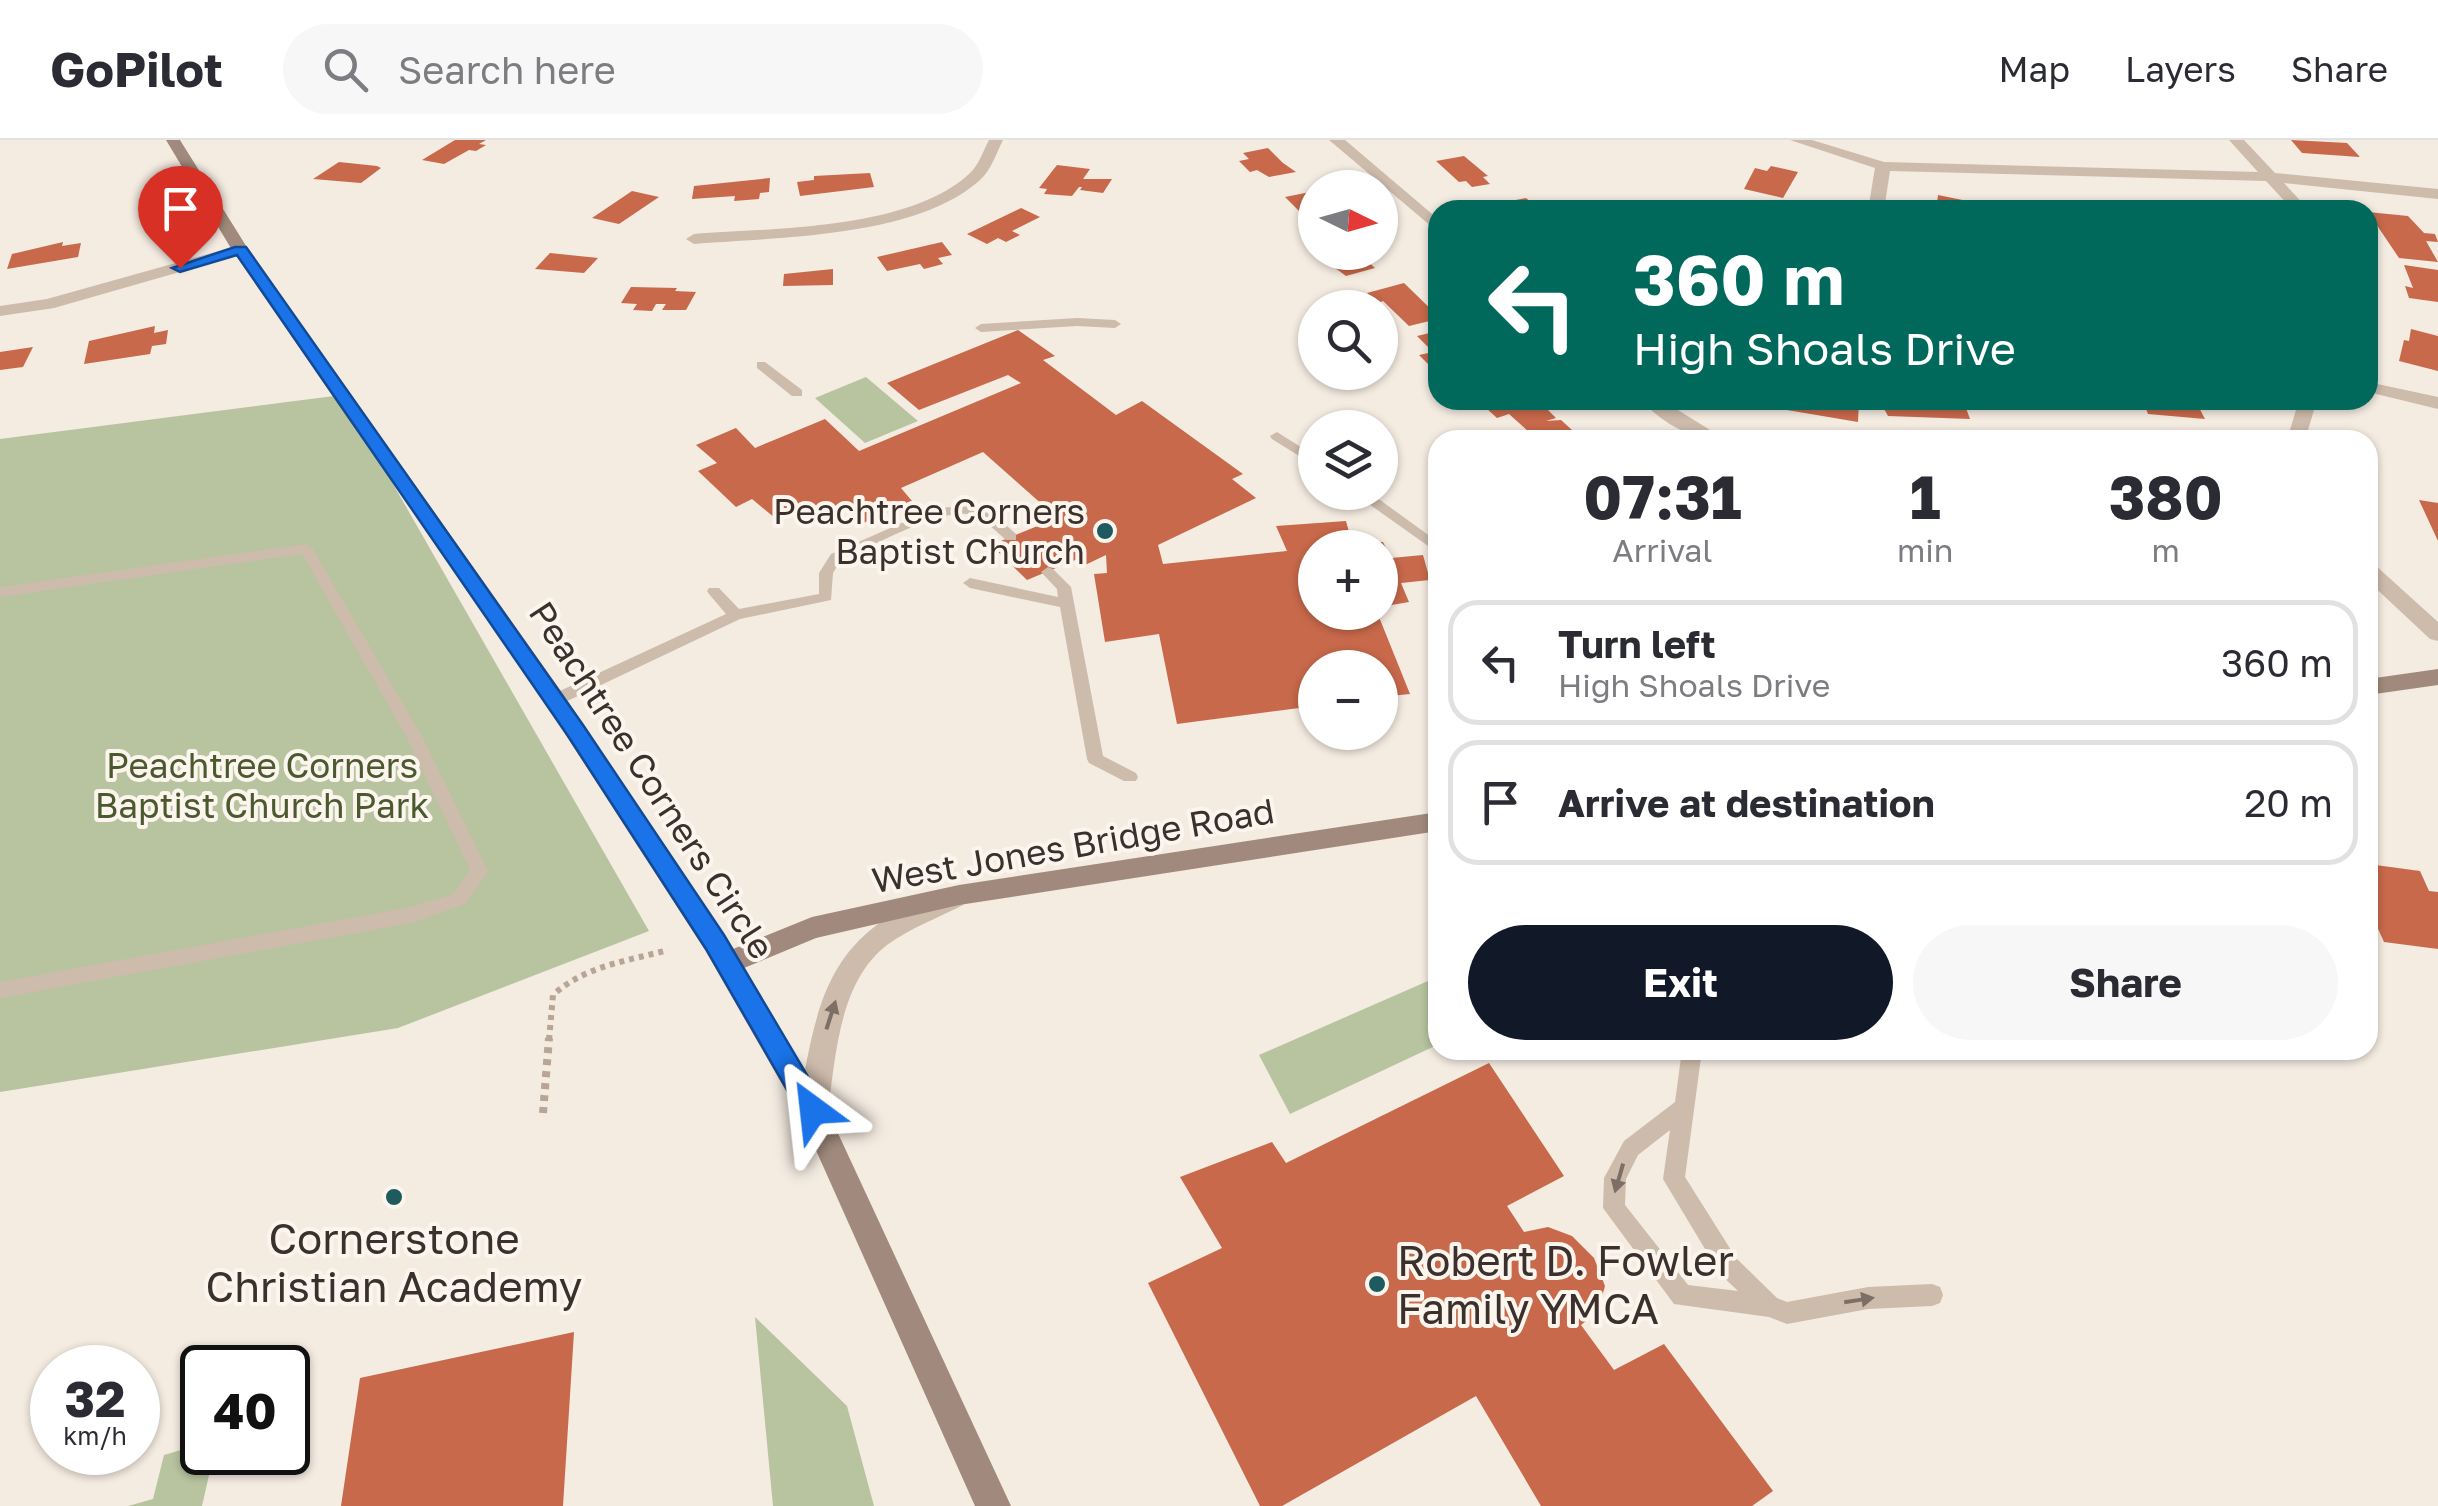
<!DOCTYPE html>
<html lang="en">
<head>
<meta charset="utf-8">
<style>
	body { margin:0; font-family:"Golos Text",sans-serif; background:#f7f7f7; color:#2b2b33; height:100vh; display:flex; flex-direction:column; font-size:38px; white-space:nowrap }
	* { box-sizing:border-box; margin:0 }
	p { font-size:32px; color:#7c7c81 }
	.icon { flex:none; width:55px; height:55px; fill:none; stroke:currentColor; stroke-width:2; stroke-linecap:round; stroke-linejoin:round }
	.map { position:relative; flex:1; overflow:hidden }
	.drawer { position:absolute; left:1428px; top:290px; width:950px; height:630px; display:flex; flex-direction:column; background:#fff; border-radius:30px; box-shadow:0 2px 8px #0004 }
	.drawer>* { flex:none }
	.banner { position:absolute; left:1428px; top:60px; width:950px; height:210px; border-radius:30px; box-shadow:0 2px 8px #0004; background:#00695c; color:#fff; overflow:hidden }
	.needle { width:65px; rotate:95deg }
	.controls { position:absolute; left:1298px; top:30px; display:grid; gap:20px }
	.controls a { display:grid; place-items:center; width:100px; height:100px; border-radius:50%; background:#fff; box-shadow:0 2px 8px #0004; font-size:50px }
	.speed { position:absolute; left:30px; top:1205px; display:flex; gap:20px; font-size:50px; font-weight:700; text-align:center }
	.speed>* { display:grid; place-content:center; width:130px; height:130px; border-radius:50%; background:#fff; box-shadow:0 2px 8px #0004; line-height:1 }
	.speed small { font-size:25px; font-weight:400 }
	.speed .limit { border:5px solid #111; border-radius:15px; background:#fff; color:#111 }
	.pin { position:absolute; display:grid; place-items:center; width:85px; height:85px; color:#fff; margin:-102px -42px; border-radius:50% 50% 50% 0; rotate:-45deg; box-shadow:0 0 10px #0007 }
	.pin .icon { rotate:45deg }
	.me { position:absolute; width:110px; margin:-55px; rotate:330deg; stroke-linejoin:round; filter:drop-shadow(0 0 8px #0008) }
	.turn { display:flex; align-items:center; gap:35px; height:210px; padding:0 40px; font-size:45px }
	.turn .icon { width:130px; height:130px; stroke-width:2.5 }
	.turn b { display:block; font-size:70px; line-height:85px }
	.eta { display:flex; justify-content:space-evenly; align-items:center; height:170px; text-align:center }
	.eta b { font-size:60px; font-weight:700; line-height:70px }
	.primary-button { display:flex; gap:20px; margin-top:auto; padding:20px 40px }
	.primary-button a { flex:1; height:115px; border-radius:60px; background:#111827; color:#fff; font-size:40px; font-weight:700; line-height:115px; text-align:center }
	.primary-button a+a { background:#f7f7f7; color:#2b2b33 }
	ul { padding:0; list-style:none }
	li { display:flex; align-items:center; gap:30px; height:125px; margin:0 20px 15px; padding:0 20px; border:5px solid #e1e1e2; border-radius:30px }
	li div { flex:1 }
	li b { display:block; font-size:38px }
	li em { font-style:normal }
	header { display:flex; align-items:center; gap:60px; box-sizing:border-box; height:140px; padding:0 50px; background:#fff; border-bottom:2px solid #e1e1e2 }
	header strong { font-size:48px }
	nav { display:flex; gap:55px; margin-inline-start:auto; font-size:35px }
	.search { width:700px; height:90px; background:#f7f7f7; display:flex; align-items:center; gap:25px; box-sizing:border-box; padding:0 35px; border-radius:55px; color:#7c7c81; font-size:38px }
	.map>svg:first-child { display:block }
</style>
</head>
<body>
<header>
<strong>GoPilot</strong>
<div class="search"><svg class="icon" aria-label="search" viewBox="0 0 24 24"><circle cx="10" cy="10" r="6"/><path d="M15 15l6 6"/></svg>Search here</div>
<nav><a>Map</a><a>Layers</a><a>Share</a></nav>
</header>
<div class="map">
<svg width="2438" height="1366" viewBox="0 0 2438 1366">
	<rect width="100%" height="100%" fill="#f4ebe1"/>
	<!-- green -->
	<path fill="#b8c4a0" d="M 866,237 L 918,281 L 865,303 L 815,258 Z
		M 342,255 L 649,791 L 398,888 L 0,952 L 0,299 Z
		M 1437,837 L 1437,905 L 1290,974 L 1259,915 Z
		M 755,1177 L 847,1266 L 874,1366 L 773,1366 Z
		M 202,1304 L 202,1312 L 214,1313 L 202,1366 L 128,1366 L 153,1359 L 164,1315 Z"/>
	<!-- building -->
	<path fill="#c8694b" d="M 455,0 L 486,0 L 479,4 L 486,5 L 476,11 L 469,10 L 444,24 L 422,20 Z
		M 2291,0 L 2347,3 L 2360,17 L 2302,13 Z
		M 1268,8 L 1283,23 L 1296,32 L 1269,37 L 1257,30 L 1250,32 L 1239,21 L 1249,19 L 1243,13 Z
		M 1464,16 L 1488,36 L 1483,37 L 1490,44 L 1472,47 L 1466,41 L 1459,42 L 1436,21 Z
		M 339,22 L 377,26 L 381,28 L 361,43 L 313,39 Z
		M 1057,25 L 1090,29 L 1083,39 L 1112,39 L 1103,53 L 1080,50 L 1082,47 L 1079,47 L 1072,56 L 1044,54 L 1047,49 L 1039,48 Z
		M 1771,26 L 1798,32 L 1783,58 L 1744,49 L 1755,28 L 1767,31 Z
		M 870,33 L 874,47 L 800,56 L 797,42 L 814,40 L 814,36 Z
		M 770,38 L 769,52 L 760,53 L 759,59 L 734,61 L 735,56 L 692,59 L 694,46 Z
		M 632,51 L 659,57 L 619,84 L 592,78 Z
		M 1315,51 L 1315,87 L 1285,57 Z
		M 1938,55 L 1992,66 L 1992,70 L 1936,70 Z
		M 1526,58 L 1541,70 L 1502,70 L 1495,64 Z
		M 1742,60 L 1774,66 L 1772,70 L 1724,70 L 1727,64 L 1740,66 Z
		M 2053,62 L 2119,64 L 2125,70 L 2060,70 Z
		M 1021,68 L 1040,77 L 1012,91 L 1020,95 L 1006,102 L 998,98 L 987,104 L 967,94 Z
		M 2368,72 L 2408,76 L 2424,93 L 2435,94 L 2438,102 L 2426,101 L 2438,122 L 2399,118 Z
		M 63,102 L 62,106 L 81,103 L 78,117 L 7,129 L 12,114 Z
		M 942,102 L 952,115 L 938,118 L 943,124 L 924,129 L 920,124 L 887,131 L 877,117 Z
		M 1315,103 L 1315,112 L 1358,112 L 1375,128 L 1346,136 L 1306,106 Z
		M 550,113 L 598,118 L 584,133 L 535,129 Z
		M 2404,125 L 2438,130 L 2438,162 L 2409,158 L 2405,146 L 2413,148 Z
		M 833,129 L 833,145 L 783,146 L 784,134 Z
		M 1404,143 L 1438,176 L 1438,179 L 1409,186 L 1383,161 L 1378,163 L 1367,153 Z
		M 631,147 L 677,148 L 675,151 L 696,152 L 686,170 L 662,170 L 666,164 L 656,164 L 652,171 L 633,170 L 637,164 L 621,163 Z
		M 155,186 L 154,193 L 168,190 L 166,204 L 152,206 L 150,214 L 84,224 L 89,201 Z
		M 2411,189 L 2438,196 L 2438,231 L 2399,221 L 2404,200 L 2409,201 Z
		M 1018,190 L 1055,216 L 1043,220 L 1116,275 L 1142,261 L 1243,334 L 1232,339 L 1256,358 L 1158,405 L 1163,424 L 1287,411 L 1276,386 L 1346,381 L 1352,403 L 1383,402 L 1391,418 L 1423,415 L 1430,440 L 1401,443 L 1409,462 L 1380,467 L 1380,408 L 1315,408 L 1315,472 L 1377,472 L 1410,554 L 1380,557 L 1380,528 L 1315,528 L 1315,566 L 1177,584 L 1159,494 L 1105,502 L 1094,434 L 1107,433 L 1106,415 L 1083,426 L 1080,418 L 1027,440 L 991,405 L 1045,383 L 1033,372 L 1044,366 L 983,312 L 901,348 L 912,361 L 861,384 L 840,364 L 823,372 L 811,364 L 775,378 L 752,359 L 736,367 L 698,331 L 717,323 L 696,305 L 736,288 L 755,308 L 825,279 L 859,311 L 1021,243 L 1008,235 L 919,270 L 887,243 Z
		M 1438,191 L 1438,229 L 1434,230 L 1419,215 L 1433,212 L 1417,196 Z
		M 33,207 L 23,227 L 0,230 L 0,212 Z
		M 1496,260 L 1538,260 L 1556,278 L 1546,281 L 1561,280 L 1572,290 L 1538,300 L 1509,274 L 1497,278 L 1486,268 L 1500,264 Z
		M 1769,260 L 1859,260 L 1858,282 L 1769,267 Z
		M 1879,260 L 1963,260 L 1970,279 L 1888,276 Z
		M 2124,260 L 2195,260 L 2205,279 L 2148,274 L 2146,269 L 2128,268 Z
		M 2419,360 L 2438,363 L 2438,401 Z
		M 2368,724 L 2420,731 L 2429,751 L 2438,752 L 2438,809 L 2384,802 L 2375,782 L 2368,781 Z
		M 1489,923 L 1564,1036 L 1507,1066 L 1524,1092 L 1548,1087 L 1572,1096 L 1594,1118 L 1605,1146 L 1598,1171 L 1581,1185 L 1614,1230 L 1664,1204 L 1773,1351 L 1752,1366 L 1541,1366 L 1476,1256 L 1282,1366 L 1260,1366 L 1148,1143 L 1222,1108 L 1180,1037 L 1272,1002 L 1286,1023 Z
		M 574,1192 L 563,1366 L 341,1366 L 360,1238 Z"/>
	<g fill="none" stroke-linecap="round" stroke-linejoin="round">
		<!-- path-far1 -->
		<path stroke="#b9a596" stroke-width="6" stroke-dasharray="5 5" stroke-linecap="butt" d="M 549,900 L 553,855 C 585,826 627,821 668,810"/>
		<!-- path -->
		<path stroke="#b9a596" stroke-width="8" stroke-dasharray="6 6" stroke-linecap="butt" d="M 543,973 L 549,898"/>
		<!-- lane -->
		<path fill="#cdbbac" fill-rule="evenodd" d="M 1077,178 L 1115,180 L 1121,184 L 1115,188 L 1077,186 L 981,192 L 975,188 L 981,184 Z
			M 757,222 L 765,222 L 802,250 L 802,256 L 792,256 L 757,228 Z
			M 1277,292 L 1315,316 L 1315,326 L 1272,299 L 1270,296 Z
			M 1352,352 L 1369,352 L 1438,402 L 1438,413 Z
			M 972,366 L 998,378 L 1016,394 L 1016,400 L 1006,400 C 995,390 982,377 967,374 C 936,370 871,407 841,420 L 833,433 L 831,460 L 740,479 L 561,564 L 549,564 L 547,560 L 549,556 L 726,474 L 709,454 L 707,451 L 709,448 L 719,448 L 739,469 L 819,454 L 819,433 L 831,414 L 936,368 Z
			M 306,404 L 313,409 L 424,600 L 488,731 L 485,736 L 465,764 L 411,783 L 0,858 L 0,842 L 411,767 L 453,754 L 470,730 L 408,600 L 302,414 L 0,457 L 0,447 Z
			M 1048,427 L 1053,429 L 1071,447 L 1103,616 L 1136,633 L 1138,637 L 1136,641 L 1124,641 L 1089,623 L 1087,619 L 1060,467 L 970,448 L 963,443 L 970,438 L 1058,457 L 1057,449 L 1041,432 Z
			M 1682,910 L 1702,910 L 1685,1037 L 1736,1118 L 1777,1158 L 1787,1162 L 1868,1147 L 1932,1144 L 1940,1147 L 1943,1155 L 1940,1163 L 1932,1166 L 1868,1169 L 1787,1184 L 1769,1177 L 1674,1164 L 1603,1068 L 1604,1038 L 1624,1001 L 1675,962 ZM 1670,990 L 1663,1039 L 1720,1134 L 1738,1151 L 1688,1145 L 1625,1065 L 1626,1039 L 1638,1015 Z"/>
		<!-- street -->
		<path fill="#cdbbac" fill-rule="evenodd" d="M 989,0 L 1003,0 C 996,14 991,30 980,40 C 916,98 777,97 694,104 L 686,99 L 694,94 C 773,88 910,90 970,33 C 979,25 983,11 989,0 Z
			M 1329,0 L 1345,0 L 1438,79 L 1438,92 Z
			M 1790,0 L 1812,0 L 1884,22 L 2258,32 L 2229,0 L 2244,0 L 2275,33 L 2438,49 L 2438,59 L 2284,43 L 2309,70 L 2293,70 L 2266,41 L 1890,31 L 1884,70 L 1868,70 L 1875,28 Z
			M 240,105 L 246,107 L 246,113 L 54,168 L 0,176 L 0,166 L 47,159 Z
			M 2368,242 L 2438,257 L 2438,269 L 2368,252 Z
			M 1641,260 L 1662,260 L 1726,300 C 1693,300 1664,285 1641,260 Z
			M 2299,260 L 2317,260 L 2305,300 L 2287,300 Z
			M 2368,423 L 2375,425 L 2438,482 L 2438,501 L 2430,499 L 2368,441 Z
			M 954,747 L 963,751 L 967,758 L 963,765 C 938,778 910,788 887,805 C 839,842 836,915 828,970 L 823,979 L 813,983 L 803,979 L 798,970 C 818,852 829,789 954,747 Z"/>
		<!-- secondary -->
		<path fill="#a18a7d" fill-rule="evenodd" d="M 166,0 L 180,0 L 248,109 L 563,554 L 733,809 L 812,777 L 959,745 L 1438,672 L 1438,691 L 959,765 L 816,798 L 744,828 L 823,961 L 1011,1366 L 975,1366 L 802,979 L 705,810 L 547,566 L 232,110 Z
			M 2438,529 L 2438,545 L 2368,555 L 2368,539 Z"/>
	</g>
	<!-- one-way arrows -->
	<defs><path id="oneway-solid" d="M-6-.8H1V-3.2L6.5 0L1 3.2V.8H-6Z" transform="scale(2.5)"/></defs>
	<g fill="#7d6f65">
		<use href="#oneway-solid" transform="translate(831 875) rotate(-72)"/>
		<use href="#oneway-solid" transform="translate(1619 1038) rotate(106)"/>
		<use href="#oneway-solid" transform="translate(1859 1160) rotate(-9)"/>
	</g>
	<!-- route -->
	<path fill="#1a73e8" stroke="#114b97" stroke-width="2.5" d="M 235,107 L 246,107 L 583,585 L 724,795 L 823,962 L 827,970 L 823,979 L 813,982 L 804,979 L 706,809 L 568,596 L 237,115 L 180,132 L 172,128 Z"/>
	<!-- markers -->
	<g fill="#1f5a5e" stroke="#fbf5ee" stroke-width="4">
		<circle cx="1105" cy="391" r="10"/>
		<circle cx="394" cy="1057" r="10"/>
		<circle cx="1377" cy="1144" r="10"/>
	</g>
	<g text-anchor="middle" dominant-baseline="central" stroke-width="8" stroke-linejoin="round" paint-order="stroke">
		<!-- poi labels -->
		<g font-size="35" fill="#3b302b" stroke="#fbf5ee" text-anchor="end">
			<text x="1085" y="371">Peachtree Corners<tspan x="1085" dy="40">Baptist Church</tspan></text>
		</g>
		<!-- park labels -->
		<g font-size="35" fill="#4a5a2e" stroke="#fbf5ee">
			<text x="262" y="625">Peachtree Corners<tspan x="262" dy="40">Baptist Church Park</tspan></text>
		</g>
		<!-- street labels -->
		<g font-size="35" fill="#3b302b" stroke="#fbf5ee">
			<text transform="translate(652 640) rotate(57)">Peachtree Corners Circle</text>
			<text transform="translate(1073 705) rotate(-10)">West Jones Bridge Road</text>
		</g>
		<!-- near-poi labels -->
		<g font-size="42" fill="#3b302b" stroke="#fbf5ee">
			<text x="394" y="1098">Cornerstone<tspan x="394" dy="48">Christian Academy</tspan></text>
			<text x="1397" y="1120" text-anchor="start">Robert D. Fowler<tspan x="1397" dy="48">Family YMCA</tspan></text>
		</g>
	</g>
</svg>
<div class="controls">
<a><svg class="needle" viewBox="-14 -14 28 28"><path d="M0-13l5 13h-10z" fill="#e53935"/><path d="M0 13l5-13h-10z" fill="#7c7c81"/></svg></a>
<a><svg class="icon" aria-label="search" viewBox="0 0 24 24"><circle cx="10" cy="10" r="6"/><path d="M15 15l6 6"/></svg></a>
<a><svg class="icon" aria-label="layers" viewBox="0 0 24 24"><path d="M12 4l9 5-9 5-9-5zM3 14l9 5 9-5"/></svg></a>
<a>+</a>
<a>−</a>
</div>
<div class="speed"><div>32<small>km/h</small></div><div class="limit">40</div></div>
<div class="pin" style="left:180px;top:128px;background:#d93025"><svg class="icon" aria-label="arrive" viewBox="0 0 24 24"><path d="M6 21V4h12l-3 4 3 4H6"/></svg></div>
<svg class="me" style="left:813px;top:970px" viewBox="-20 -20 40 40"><path d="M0-17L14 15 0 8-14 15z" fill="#1a73e8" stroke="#fff" stroke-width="4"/></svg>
<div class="banner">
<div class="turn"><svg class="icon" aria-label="left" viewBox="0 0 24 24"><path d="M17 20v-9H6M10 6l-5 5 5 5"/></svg><div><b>360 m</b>High Shoals Drive</div></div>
</div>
<section class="drawer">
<div class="eta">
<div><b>07:31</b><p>Arrival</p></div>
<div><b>1</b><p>min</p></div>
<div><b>380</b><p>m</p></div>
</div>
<ul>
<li><svg class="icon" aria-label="left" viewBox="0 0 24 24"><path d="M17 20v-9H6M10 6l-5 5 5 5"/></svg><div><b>Turn left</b><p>High Shoals Drive</p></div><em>360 m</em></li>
<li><svg class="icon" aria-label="arrive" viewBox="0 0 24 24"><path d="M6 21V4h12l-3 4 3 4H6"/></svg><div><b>Arrive at destination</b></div><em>20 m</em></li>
</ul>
<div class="primary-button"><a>Exit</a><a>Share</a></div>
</section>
</div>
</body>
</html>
